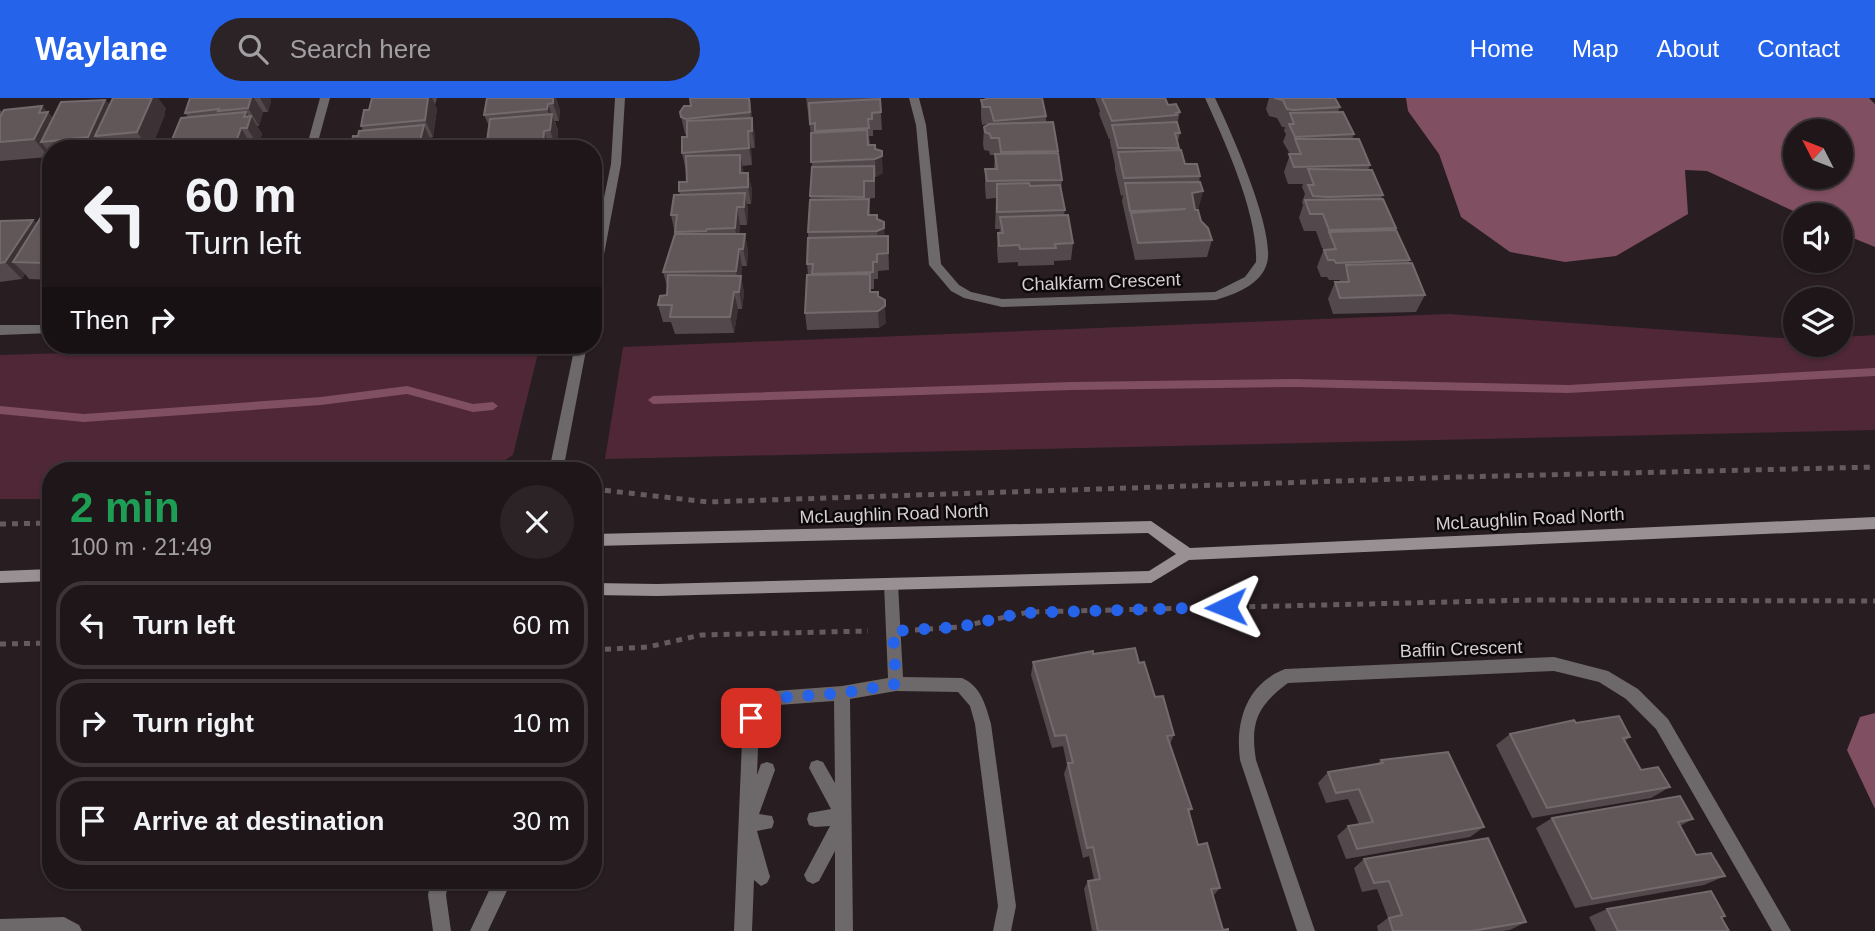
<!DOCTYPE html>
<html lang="en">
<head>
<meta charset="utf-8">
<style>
	body { margin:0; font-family:Arial,sans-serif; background:#2b2326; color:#f1f3f6; height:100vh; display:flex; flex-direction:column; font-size:26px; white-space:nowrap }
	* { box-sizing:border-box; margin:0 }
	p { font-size:23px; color:#a19fa2 }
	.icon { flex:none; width:38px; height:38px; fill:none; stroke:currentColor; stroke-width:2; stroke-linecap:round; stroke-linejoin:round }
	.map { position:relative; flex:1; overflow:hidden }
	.drawer { position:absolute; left:42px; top:364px; width:560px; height:427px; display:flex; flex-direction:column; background:#1e1619; border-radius:28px; box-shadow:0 2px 5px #0004,0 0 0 2px #3c3538 }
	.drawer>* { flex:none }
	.top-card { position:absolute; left:42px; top:42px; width:560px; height:214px; border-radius:28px; box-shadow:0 2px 5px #0004,0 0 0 2px #3c3538; background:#1e1619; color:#f1f3f6; overflow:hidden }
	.needle { width:46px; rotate:312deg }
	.tools { position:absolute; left:1783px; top:21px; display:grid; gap:14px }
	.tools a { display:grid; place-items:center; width:70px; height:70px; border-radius:50%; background:#1e1619; box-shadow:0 2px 5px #0004,0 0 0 2px #3c3538; font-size:35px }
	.pin { position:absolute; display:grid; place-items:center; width:60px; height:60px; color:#fff; margin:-30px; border-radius:14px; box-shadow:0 4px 10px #0006 }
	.me { position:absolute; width:77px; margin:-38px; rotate:268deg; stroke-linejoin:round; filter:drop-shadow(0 0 5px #0008) }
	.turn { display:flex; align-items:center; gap:24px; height:147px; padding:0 28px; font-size:32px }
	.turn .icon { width:91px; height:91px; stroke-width:2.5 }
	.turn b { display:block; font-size:49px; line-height:60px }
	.then { display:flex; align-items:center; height:66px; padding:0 28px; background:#0003; gap:14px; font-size:26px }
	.round { display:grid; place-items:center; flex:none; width:74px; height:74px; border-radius:37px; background:#2b2326 }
	.head { display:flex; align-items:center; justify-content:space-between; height:119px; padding:0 28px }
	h1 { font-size:42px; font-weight:800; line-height:52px; color:#1e9e55 }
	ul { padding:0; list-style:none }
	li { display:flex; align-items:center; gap:21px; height:88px; margin:0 14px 10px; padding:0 14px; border:4px solid #3c3538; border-radius:28px }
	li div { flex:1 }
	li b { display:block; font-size:26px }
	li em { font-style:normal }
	header { display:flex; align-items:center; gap:42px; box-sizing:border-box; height:98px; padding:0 35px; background:#2563eb; color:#fff }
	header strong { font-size:33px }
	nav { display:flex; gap:38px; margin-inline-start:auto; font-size:24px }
	.search { width:490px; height:63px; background:#2b2326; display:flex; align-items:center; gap:18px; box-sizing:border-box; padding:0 24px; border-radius:38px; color:#a19fa2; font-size:26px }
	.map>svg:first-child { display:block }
</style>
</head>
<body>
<header>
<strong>Waylane</strong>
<div class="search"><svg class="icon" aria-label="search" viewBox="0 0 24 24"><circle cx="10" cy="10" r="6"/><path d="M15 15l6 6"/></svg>Search here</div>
<nav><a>Home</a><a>Map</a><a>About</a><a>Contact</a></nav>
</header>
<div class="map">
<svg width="1875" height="833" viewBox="0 0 1875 833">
	<rect width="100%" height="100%" fill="#281d21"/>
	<!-- green -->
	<path fill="#4f2737" d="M 1448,216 L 1795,241 L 1796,247 L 1841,247 L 1841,239 L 1875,237 L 1875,332 L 605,361 L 623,249 Z
		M 347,247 L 540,247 L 513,357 L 488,373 L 51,373 L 51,401 L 0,401 L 0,257 Z"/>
	<!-- water -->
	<path fill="#804f61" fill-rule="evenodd" d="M 1406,0 L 1869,0 L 1875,6 L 1875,149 L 1841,135 L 1841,117 L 1802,117 L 1707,73 L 1685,72 L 1688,116 L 1616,158 L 1565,164 L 1510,154 L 1461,119 L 1439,56 L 1408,13 ZM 1796,33 L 1841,33 L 1841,79 L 1796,79 Z
		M 1875,615 L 1875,711 L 1847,652 L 1860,619 Z"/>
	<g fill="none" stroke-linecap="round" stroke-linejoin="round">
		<!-- stream -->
		<path fill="#804f61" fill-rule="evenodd" d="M 1875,270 L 1875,278 L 1568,295 L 1295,289 L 1072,292 L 653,306 L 648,302 L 653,298 L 1072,284 L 1295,281 L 1568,287 Z
			M 407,288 L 473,306 L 493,304 L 498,308 L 493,312 L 473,314 L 407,296 L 321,307 L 84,324 L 0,316 L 0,308 L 84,316 L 321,299 Z"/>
		<!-- path -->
		<path stroke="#655b5e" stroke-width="5" stroke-dasharray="6 6" stroke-linecap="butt" d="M 593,391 L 708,404 L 1459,379 L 1875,369
			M 0,426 L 51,425
			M 915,532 L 959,529 L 1029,514 L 1532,502 L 1875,503
			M 0,546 L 51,545
			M 593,552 L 648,549 L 701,537 L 868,533"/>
		<!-- service -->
		<path fill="#6d6869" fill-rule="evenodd" d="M 891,480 L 896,482 L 898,486 L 903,579 L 962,580 C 981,588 986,608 991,626 L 1016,808 L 1011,833 L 993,833 L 998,808 L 975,626 L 970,608 L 958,594 L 896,593 L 850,601 L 853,833 L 835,833 L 835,753 L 819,783 L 813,786 L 807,783 L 804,777 L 830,728 L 815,729 L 809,727 L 807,721 L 809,715 L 831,711 L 809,670 L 811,664 L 817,662 L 823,664 L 835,685 L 834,603 L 778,607 L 759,623 L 757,677 L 761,666 L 767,664 L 773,666 L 775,672 L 759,716 L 772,718 L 774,724 L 772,730 L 757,733 L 770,779 L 767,785 L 761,788 L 754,782 L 752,833 L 734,833 L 743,620 L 745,615 L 775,593 L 842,588 L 888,580 L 884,486 L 886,482 Z"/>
		<!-- minor -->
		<path fill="#6d6869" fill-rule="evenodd" d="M 320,0 L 330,0 L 316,51 L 306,51 Z
			M 909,0 L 919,0 L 926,27 L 941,166 L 959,187 L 971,194 L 1002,201 L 1215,194 L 1245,179 L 1256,164 C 1258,116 1225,44 1205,0 L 1215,0 C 1230,31 1276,134 1267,165 C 1261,187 1235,196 1216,202 L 1002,209 L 964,200 L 951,193 L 929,167 L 916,27 Z
			M 0,227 L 51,227 L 51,235 L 0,237 Z
			M 1554,559 L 1608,573 L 1638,591 L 1668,621 L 1791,833 L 1772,833 L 1656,631 L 1626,601 L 1599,584 L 1554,573 L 1288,585 C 1257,608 1250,624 1256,662 L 1315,833 L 1297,833 L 1240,662 C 1235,624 1246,586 1285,571 Z
			M 64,819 L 79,827 L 82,833 L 0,833 L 0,821 Z"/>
		<!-- tertiary -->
		<path fill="#6d6869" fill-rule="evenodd" d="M 615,0 L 625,0 L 621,66 L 599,183 L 593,187 L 593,152 L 611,66 Z
			M 575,247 L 587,247 L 563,373 L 549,373 Z
			M 431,782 L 449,782 L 446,797 L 451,833 L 433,833 L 428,797 Z
			M 494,782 L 512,782 L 488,833 L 470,833 Z"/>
		<!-- secondary -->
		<path fill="#999093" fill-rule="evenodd" d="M 1875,419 L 1875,431 L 1189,462 L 1151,485 L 657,498 L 593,497 L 593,485 L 657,486 L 1149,473 L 1176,456 L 1148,435 L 593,448 L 593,436 L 1151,423 L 1190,450 Z
			M 51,471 L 51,483 L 0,485 L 0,473 Z"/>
	</g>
	<!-- wall -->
	<path fill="#53484b" d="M 190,0 L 270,0 L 271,3 L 268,14 L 263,14 L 259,28 L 257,28 L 262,36 L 258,47 L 252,48 L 251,51 L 171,51 L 169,49 L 188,19 L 185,15 Z
		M 372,0 L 437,0 L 435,7 L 437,11 L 433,39 L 430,40 L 432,45 L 431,51 L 351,51 L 358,38 L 363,33 L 361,28 L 369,12 Z
		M 487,0 L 556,0 L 560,12 L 559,23 L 555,23 L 558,33 L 556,50 L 550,51 L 486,51 L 489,28 L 484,17 Z
		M 690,0 L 750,0 L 755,50 L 751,50 L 752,67 L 742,68 L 743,75 L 748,75 L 752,92 L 751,106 L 747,106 L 748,113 L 747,127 L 740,127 L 739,136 L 745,136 L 748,153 L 747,168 L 742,168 L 741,178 L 744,195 L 742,211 L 738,211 L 734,235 L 675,236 L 671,224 L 663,224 L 658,207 L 667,197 L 667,188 L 663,174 L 675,136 L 671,117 L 680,97 L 679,93 L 687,84 L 686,73 L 682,55 L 687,37 L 685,36 L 680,14 L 691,8 Z
		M 806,0 L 878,0 L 878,1 L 880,1 L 882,32 L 873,32 L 873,38 L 869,38 L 870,47 L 883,75 L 875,79 L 875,100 L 865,101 L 869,101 L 870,117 L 877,121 L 885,138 L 888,138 L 889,172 L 878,173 L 878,181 L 874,181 L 874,191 L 871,191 L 871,194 L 878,198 L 886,225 L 879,230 L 807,232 L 805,215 L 808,177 L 807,166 L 808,140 L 808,134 L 812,69 L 811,37 Z
		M 984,0 L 1042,0 L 1046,18 L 1046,24 L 1058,53 L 1062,82 L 1061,92 L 1065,112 L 1064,117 L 1073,145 L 1071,162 L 1054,163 L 1054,167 L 1018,168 L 1018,164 L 998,165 L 997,152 L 998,135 L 999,135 L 1000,131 L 995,131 L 996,100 L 986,101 L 985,89 L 985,71 L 994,71 L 995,57 L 990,57 L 989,53 L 984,52 L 983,46 L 984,29 L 988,26 L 982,27 L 981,19 L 981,2 L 984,1 Z
		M 1095,0 L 1165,0 L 1168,7 L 1180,14 L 1177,26 L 1180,35 L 1178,43 L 1179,52 L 1185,66 L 1200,78 L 1199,84 L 1203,93 L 1198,111 L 1194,111 L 1212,142 L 1207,159 L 1135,162 L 1122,103 L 1123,97 L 1121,98 L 1115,71 L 1115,67 L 1110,44 L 1110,41 L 1109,41 L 1099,16 L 1100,13 Z
		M 1269,0 L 1335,0 L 1340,9 L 1338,14 L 1354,36 L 1352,41 L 1370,67 L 1368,72 L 1383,97 L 1381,101 L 1396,130 L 1395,132 L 1410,162 L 1408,166 L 1425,197 L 1416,214 L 1333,216 L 1328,201 L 1335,184 L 1339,184 L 1340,182 L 1329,182 L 1327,179 L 1321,179 L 1317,169 L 1323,153 L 1323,150 L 1322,150 L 1316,133 L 1304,133 L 1299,120 L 1303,107 L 1302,104 L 1305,96 L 1302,89 L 1303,86 L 1288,86 L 1284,74 L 1290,56 L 1283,44 L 1286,36 L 1284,33 L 1285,29 L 1282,29 L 1277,20 L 1269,18 L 1266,11 Z
		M 105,2 L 110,7 L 166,10 L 164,15 L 165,16 L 151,51 L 51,51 L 51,55 L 49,59 L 0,63 L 0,12 L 2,14 L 42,8 L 53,20 Z
		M 51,116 L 51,182 L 29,181 L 25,176 L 22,181 L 0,184 L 0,123 L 33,122 L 37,126 Z
		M 1093,556 L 1139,565 L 1174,637 L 1170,646 L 1192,711 L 1189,715 L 1198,747 L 1220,790 L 1213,798 L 1223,832 L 1228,833 L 1092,833 L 1084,791 L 1088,783 L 1094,782 L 1089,758 L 1083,760 L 1064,676 L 1067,667 L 1063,648 L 1052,650 L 1031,577 L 1033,564 Z
		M 1576,625 L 1630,639 L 1625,643 L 1641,672 L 1670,689 L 1651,700 L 1532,720 L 1496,647 L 1510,636 Z
		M 1381,662 L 1484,729 L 1470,739 L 1346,761 L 1337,738 L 1348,728 L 1359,726 L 1348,701 L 1326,705 L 1318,685 L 1328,674 L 1377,666 Z
		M 1552,720 L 1693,721 L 1680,728 L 1696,757 L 1725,778 L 1704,787 L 1575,810 L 1536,730 Z
		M 1364,761 L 1526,824 L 1510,832 L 1503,833 L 1378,833 L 1377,828 L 1388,820 L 1377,791 L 1362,794 L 1354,770 Z
		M 1607,811 L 1721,819 L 1729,833 L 1596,833 L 1589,819 Z"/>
	<!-- shaded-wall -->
	<path fill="#3c3134" d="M 151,0 L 158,0 L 166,10 L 164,15 L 165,16 L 151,51 L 149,51 L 137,34 Z
		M 251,0 L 254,0 L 263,14 L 259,28 L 248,10 Z
		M 260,0 L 270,0 L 271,3 L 268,14 Z
		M 428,0 L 432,0 L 437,11 L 433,39 L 425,22 Z
		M 549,0 L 556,0 L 560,12 L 559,23 L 553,5 Z
		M 749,0 L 755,37 L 755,50 L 752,33 Z
		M 105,2 L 118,19 L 95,38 L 104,50 L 97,51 L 88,39 Z
		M 548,6 L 558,33 L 556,50 L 550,32 L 551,22 L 547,11 Z
		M 42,8 L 62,31 L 41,44 L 50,55 L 49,59 L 34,41 L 39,15 Z
		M 246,14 L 250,20 L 251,18 L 262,36 L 258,47 L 247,30 L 244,19 Z
		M 424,27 L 432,45 L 431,51 L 418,51 Z
		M 241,30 L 252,48 L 251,51 L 240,51 L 236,44 Z
		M 544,33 L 550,51 L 544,51 L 543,48 Z
		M 748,33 L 751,50 L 752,67 L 749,50 Z
		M 740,57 L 744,74 L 743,89 L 740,75 Z
		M 882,58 L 883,75 L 876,79 L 875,61 Z
		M 748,75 L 752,92 L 751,106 L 748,89 Z
		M 1203,93 L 1198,111 L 1188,112 L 1192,95 Z
		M 745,95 L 748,113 L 747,127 L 744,109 Z
		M 737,109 L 740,127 L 738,147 L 735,130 Z
		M 33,122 L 48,139 L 13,164 L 25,176 L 22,181 L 5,164 Z
		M 884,124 L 885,142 L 878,151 L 877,133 Z
		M 745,136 L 748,153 L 747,168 L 743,151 Z
		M 739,151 L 742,168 L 741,178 L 744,195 L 742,211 L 736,173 Z
		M 49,157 L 51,159 L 51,173 L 44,165 Z
		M 734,194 L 738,211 L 734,235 L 730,219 Z
		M 885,208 L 886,225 L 879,230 L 878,213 Z"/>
	<!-- building -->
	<path fill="#615759" stroke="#736a6c" stroke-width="2" d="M 113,0 L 152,0 L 137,34 L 95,38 Z
		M 190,0 L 251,0 L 248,10 L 218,13 L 219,11 L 185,15 Z
		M 372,0 L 428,0 L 425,22 L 361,28 L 364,12 L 369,12 Z
		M 487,0 L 553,0 L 553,5 L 548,6 L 547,11 L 484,17 Z
		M 690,0 L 749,0 L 750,14 L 686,21 L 681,19 L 680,14 L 684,8 L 691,8 Z
		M 987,0 L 1042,0 L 1046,18 L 994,23 L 990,9 L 983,9 L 981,2 L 987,1 Z
		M 1102,0 L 1165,0 L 1168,7 L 1176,6 L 1180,14 L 1176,15 L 1177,17 L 1112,23 Z
		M 1274,0 L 1335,0 L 1340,9 L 1293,12 L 1287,11 L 1283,2 Z
		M 880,1 L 881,14 L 872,15 L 872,21 L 868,21 L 869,30 L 815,33 L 815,25 L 810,26 L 809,5 Z
		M 105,2 L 88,39 L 41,44 L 61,4 Z
		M 42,8 L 39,15 L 48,14 L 34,41 L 0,44 L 0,19 L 4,12 Z
		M 246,14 L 244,19 L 251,18 L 247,30 L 241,30 L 236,44 L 169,49 L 181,20 Z
		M 1343,14 L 1354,36 L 1295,39 L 1289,26 L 1294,26 L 1290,15 Z
		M 552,16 L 550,32 L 544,33 L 543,48 L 486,51 L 490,21 Z
		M 752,20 L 752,33 L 748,33 L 749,50 L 682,55 L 682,39 L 687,39 L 687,23 Z
		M 1053,24 L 1058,53 L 1001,54 L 999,40 L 991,40 L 990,36 L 985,34 L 984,29 L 989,26 Z
		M 1177,24 L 1180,35 L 1175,35 L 1179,50 L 1118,50 L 1112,27 Z
		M 424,27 L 418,51 L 351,51 L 353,38 L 358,38 L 359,33 Z
		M 867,32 L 868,47 L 875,47 L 875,51 L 882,53 L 882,58 L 875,61 L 811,64 L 811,35 Z
		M 1295,41 L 1359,41 L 1370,67 L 1294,69 L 1289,56 L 1301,56 Z
		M 1181,52 L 1185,66 L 1197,66 L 1200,78 L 1124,80 L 1118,54 Z
		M 1058,55 L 1062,82 L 987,83 L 985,71 L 997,71 L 995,56 Z
		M 740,57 L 740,75 L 748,75 L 748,89 L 679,93 L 679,84 L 687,84 L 686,58 Z
		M 874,68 L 874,83 L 864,83 L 864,99 L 810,98 L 812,69 Z
		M 1308,71 L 1372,72 L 1383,97 L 1328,99 L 1313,98 L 1308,87 L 1314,87 Z
		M 1200,84 L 1203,93 L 1192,95 L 1195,112 L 1198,112 L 1201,123 L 1208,130 L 1212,142 L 1138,145 L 1131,115 L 1186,111 L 1130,113 L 1125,85 Z
		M 1029,85 L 1030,88 L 1060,87 L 1065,112 L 997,114 L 997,86 Z
		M 745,95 L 744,109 L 737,109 L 735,130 L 707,131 L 706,133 L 675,134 L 677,117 L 671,117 L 674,97 Z
		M 869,101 L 868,117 L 877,117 L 877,121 L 884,124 L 884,130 L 877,133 L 808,134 L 810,102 Z
		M 1383,101 L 1396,130 L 1329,132 L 1323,116 L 1310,116 L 1305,102 Z
		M 43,116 L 51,116 L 51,157 L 49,157 L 44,165 L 13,164 Z
		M 1068,117 L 1073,145 L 1055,146 L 1056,150 L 1020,151 L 1019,147 L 999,148 L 998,135 L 1003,135 L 1000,119 Z
		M 33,122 L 5,164 L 0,165 L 0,123 Z
		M 1396,132 L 1410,162 L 1336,165 L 1334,162 L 1328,162 L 1324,152 L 1336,151 L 1329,134 Z
		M 675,136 L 745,136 L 743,151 L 739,151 L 736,173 L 663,174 Z
		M 888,138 L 888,155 L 877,156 L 877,164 L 873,164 L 873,174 L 812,176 L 813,166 L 807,166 L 808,140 Z
		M 1412,165 L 1425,197 L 1340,200 L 1335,184 L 1349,184 L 1346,167 Z
		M 870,176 L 870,194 L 878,194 L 878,198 L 885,202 L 885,208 L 878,213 L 805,215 L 807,177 Z
		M 668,177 L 741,178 L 739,194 L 734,194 L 730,219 L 670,219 L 672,207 L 658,207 L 660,198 L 667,197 Z
		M 1135,550 L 1139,565 L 1144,564 L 1155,599 L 1163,598 L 1174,637 L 1167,638 L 1192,711 L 1188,711 L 1198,747 L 1207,745 L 1220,790 L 1211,791 L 1223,832 L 1228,831 L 1228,833 L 1098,833 L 1088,783 L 1100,781 L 1093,749 L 1087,750 L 1068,665 L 1073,665 L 1066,637 L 1055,638 L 1033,564 L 1093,553 L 1093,556 Z
		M 1619,618 L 1630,639 L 1623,640 L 1641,672 L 1658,669 L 1670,689 L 1547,710 L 1510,636 L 1574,622 L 1576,625 Z
		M 1448,654 L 1484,729 L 1357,751 L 1348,728 L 1373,724 L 1359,691 L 1336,695 L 1328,674 L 1383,665 L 1381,662 Z
		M 1680,698 L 1693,721 L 1678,724 L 1696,757 L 1711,755 L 1725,778 L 1592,801 L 1552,720 Z
		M 1488,740 L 1526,824 L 1472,833 L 1393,833 L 1389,820 L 1402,817 L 1389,783 L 1374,785 L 1364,761 Z
		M 1711,793 L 1725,818 L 1721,819 L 1729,833 L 1618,833 L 1607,811 Z"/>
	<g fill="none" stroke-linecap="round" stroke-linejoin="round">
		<!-- route -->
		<path stroke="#2563eb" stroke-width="12" stroke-dasharray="0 21.6" d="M 751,620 L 775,600 L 842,595 L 896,586 L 893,533 L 959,529 L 1021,515 L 1226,509"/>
	</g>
	<g text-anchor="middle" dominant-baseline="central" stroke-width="5" stroke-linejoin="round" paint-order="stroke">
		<!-- street labels -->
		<g font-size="18" fill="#d6cfd1" stroke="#0d090a">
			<text transform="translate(1101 184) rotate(-2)">Chalkfarm Crescent</text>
			<text transform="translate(894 416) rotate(-2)">McLaughlin Road North</text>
			<text transform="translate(1530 421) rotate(-3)">McLaughlin Road North</text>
			<text transform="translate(1461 551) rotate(-2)">Baffin Crescent</text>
		</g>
	</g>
</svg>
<div class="tools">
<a><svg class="needle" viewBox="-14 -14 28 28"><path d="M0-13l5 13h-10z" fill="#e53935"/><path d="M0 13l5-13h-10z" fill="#a19fa2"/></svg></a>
<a><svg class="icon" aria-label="sound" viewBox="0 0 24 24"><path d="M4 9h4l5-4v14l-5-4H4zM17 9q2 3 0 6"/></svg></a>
<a><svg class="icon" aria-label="layers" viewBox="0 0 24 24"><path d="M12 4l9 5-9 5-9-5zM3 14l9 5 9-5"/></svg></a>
</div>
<div class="pin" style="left:751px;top:620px;background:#d93025"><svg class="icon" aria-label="arrive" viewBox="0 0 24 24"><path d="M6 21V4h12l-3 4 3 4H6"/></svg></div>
<svg class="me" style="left:1226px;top:509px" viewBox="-20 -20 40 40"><path d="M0-17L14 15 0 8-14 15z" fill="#2563eb" stroke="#fff" stroke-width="4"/></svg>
<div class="top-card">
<div class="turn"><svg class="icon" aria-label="left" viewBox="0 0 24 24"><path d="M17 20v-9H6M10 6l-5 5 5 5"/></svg><div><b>60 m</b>Turn left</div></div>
<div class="then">Then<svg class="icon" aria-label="right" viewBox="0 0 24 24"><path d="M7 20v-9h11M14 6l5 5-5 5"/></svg></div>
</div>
<section class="drawer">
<div class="head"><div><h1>2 min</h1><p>100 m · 21:49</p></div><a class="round"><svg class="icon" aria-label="close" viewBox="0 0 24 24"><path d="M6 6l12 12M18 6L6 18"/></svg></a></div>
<ul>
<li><svg class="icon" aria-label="left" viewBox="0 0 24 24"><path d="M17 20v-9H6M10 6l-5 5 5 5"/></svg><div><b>Turn left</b></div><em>60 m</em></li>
<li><svg class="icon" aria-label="right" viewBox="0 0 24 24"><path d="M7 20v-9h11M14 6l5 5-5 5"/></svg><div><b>Turn right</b></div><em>10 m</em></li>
<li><svg class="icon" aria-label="arrive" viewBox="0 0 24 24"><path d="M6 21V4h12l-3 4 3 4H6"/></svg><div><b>Arrive at destination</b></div><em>30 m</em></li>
</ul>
</section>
</div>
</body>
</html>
